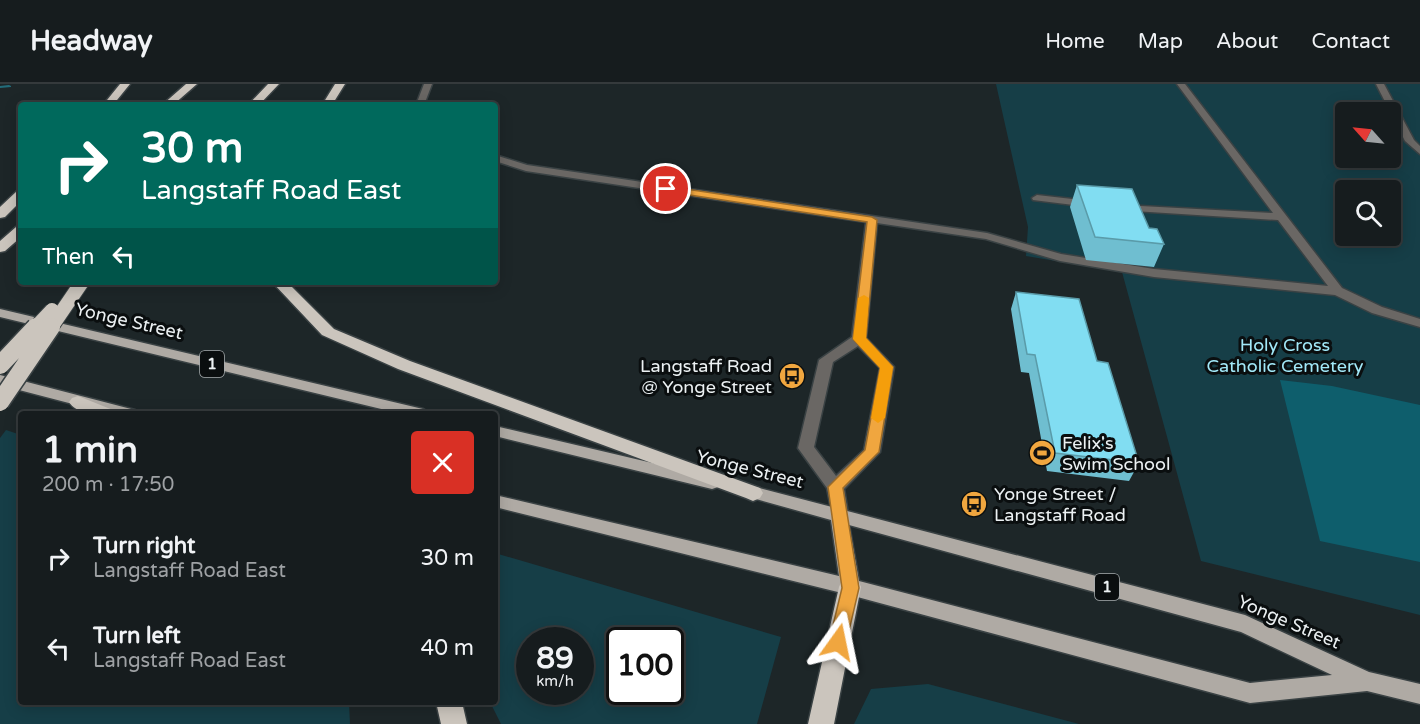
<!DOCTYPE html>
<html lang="en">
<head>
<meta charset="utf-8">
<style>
	body { margin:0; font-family:"Varela Round",sans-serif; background:#1f2527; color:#f1f3f6; height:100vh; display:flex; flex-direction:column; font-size:22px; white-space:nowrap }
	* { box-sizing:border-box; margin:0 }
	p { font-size:20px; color:#9ea1a4 }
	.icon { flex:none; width:33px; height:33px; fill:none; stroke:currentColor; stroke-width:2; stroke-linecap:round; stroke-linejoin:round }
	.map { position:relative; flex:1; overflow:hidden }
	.sheet { position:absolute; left:18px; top:327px; width:480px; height:294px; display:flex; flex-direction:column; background:#161c1e; border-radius:6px; box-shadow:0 3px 15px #0003,0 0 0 2px #353a3c }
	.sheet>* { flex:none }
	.top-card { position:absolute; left:18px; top:18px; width:480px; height:183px; border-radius:6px; box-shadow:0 3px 15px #0003,0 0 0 2px #353a3c; background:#00695c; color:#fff; overflow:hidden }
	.needle { width:39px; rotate:297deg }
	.tools { position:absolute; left:1335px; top:18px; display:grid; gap:12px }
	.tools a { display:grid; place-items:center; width:66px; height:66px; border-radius:6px; background:#161c1e; box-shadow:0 3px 15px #0003,0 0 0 2px #353a3c; font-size:30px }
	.speed { position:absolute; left:516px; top:543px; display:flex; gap:12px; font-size:30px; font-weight:700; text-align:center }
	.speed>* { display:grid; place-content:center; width:78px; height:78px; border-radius:50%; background:#161c1e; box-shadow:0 3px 15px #0003,0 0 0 2px #353a3c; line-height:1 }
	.speed small { font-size:15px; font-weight:400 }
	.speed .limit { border:3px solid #111; border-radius:9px; background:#fff; color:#111 }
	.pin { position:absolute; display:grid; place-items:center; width:51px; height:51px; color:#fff; margin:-26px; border:3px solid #fff; border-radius:50%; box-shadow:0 2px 6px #0007 }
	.me { position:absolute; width:66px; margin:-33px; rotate:12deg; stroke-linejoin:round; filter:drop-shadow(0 0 4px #0008) }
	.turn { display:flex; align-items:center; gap:21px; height:126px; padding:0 24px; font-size:27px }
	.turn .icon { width:78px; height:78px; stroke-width:2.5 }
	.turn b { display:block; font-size:42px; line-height:51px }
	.then { display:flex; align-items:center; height:57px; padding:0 24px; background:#0003; gap:12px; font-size:22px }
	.round { display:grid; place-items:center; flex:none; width:63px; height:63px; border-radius:6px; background:#1f2527 }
	.head { display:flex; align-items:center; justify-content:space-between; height:102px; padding:0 24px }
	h1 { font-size:36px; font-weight:700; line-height:45px }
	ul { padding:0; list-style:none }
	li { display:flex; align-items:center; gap:18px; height:90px; padding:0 24px }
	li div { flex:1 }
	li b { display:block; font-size:22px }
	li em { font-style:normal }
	header { display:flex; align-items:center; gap:36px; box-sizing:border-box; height:84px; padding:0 30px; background:#161c1e; border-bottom:2px solid #353a3c }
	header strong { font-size:28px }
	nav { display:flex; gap:33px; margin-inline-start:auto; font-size:21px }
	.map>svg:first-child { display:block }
</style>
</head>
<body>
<header>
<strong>Headway</strong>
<nav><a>Home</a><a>Map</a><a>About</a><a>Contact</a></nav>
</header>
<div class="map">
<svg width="1420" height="640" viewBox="0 0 1420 640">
	<rect width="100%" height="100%" fill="#1d2628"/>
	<!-- green -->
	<path fill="#163e47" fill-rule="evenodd" d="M 996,0 L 1420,0 L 1420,531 L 1201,477 L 1122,188 L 1026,172 L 1028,143 ZM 1346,28 L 1390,28 L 1390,74 L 1346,74 ZM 1346,106 L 1390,106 L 1390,152 L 1346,152 Z
		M 6,346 L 21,351 L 21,618 L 349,618 L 350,640 L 0,640 L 0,354 Z
		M 495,469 L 781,553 L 757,640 L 501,640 L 490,618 L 495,618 ZM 530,556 L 580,556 L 580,608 L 530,608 ZM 620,556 L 670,556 L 670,608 L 620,608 Z
		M 928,600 L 1079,640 L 854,640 L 871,605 Z"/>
	<!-- forest -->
	<path fill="#0e5e6c" d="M 1280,296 L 1332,302 L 1420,321 L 1420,478 L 1320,457 Z"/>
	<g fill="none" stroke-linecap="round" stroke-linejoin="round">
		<!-- stream -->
		<path fill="#226c7a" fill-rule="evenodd" d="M 9,1 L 11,2 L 11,3 L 0,4 L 0,2 Z"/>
		<!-- minor casing -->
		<g stroke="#3a4244" stroke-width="3">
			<path id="minor" d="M 424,0 L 432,0 L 424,21 L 416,21 Z
				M 1177,0 L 1185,0 L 1342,204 L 1382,223 L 1420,235 L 1420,243 L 1372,229 L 1335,211 L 1154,193 L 1060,177 L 986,155 L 877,139 L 866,254 L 894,283 L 880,368 L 844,405 L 848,430 L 845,435 L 839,437 L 833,435 L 827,404 L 798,364 L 819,276 L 852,253 L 866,138 L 526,87 L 495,77 L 495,71 L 527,81 L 987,149 L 1061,170 L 1154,185 L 1328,202 L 1278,136 L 1118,126 L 1118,122 L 1122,121 L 1273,129 ZM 858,262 L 880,284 L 864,366 L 836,392 L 814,363 L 833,278 Z
				M 1376,0 L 1384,0 L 1414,56 L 1420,62 L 1420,70 L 1405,57 Z
				M 1037,111 L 1090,117 L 1095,120 L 1090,123 L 1033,116 L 1032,114 Z"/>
		</g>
		<!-- major casing -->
		<g stroke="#3a4244" stroke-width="3">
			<path id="major" d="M 0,225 L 423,325 L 431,330 L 402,330 L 0,233 Z
				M 0,291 L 135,326 L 138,330 L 111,330 L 0,301 Z
				M 495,342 L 712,393 L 718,395 L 720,399 L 718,403 L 712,405 L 495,352 Z
				M 744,400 L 1245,531 L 1369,588 L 1420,600 L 1420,620 L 1367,607 L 1250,619 L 850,511 L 495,423 L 495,411 L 839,492 L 831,436 L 738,410 L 736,406 L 738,402 ZM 849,441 L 1241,548 L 1332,591 L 1250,599 L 859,497 Z"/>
		</g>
		<!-- highway casing -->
		<g stroke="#3a4244" stroke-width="3">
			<path id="highway" d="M 120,0 L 130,0 L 113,21 L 103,21 Z
				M 186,0 L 197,0 L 173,21 L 162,21 Z
				M 268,0 L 279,0 L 259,21 L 248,21 Z
				M 335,0 L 345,0 L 332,21 L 322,21 Z
				M 21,106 L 21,117 L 5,133 L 0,134 L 0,123 L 17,107 Z
				M 21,142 L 21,153 L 5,167 L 0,168 L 0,157 L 16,143 Z
				M 272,198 L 287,198 L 334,245 L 410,277 L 760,404 L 763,409 L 760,414 L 753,417 L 746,414 L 398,285 L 322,251 Z
				M 78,312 L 113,326 L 116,330 C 101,330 78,332 69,318 L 72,314 Z
				M 850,493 L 858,496 L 861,503 L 834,640 L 808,640 L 839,503 L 842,496 Z
				M 436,618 L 462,618 L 467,640 L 441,640 Z"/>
		</g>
		<!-- minor -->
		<use href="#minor" fill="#6a6764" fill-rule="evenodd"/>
		<!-- major -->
		<use href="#major" fill="#afaaa4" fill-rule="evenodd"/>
		<!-- highway -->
		<use href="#highway" fill="#cbc5bd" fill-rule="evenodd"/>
		<!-- highway-bridge-far1 casing -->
		<g stroke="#3a4244" stroke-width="16" stroke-linecap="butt">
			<path id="highway-bridge-far1" d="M 34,245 L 52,226
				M 50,245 L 82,198"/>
		</g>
		<!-- highway-bridge casing -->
		<g stroke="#3a4244" stroke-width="21" stroke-linecap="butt">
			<path id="highway-bridge" d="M 0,281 L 36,243
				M 0,318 L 51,243"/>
		</g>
		<!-- highway-bridge-far1 -->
		<use href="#highway-bridge-far1" stroke="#cbc5bd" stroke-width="14"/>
		<!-- highway-bridge -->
		<use href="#highway-bridge" stroke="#cbc5bd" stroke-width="18"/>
	</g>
	<!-- wall -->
	<path fill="#6fbed0" d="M 1077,101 L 1164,160 L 1154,183 L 1086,176 L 1070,123 Z
		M 1016,208 L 1097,277 L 1139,379 L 1129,397 L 1047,387 L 1029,289 L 1021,288 L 1011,225 Z"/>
	<!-- building -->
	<path fill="#81ddf2" stroke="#5a9ba9" stroke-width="1.5" d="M 1077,101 L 1132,105 L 1149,144 L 1157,145 L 1164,160 L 1095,153 Z
		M 1016,208 L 1079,215 L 1097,277 L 1108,279 L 1139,379 L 1055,369 L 1035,271 L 1027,270 Z"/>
	<!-- route -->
	<path fill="#f0a63f" stroke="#9c6c29" stroke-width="1.5" d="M 666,102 L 872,133 L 877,136 L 866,254 L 893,283 L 879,368 L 843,404 L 859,504 L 845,564 L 838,566 L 832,564 L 829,558 L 842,504 L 828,403 L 865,366 L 880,284 L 853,255 L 867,138 L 663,107 L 662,105 Z"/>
	<!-- slow -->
	<path fill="#f59e0b" d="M 864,211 L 869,214 L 866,254 L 893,283 L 885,334 L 878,339 L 871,334 L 880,284 L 853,255 L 858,214 Z"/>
	<!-- icons -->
	<defs>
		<g id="bus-disc" transform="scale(1.35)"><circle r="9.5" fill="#f0a63f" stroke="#0a0e0f"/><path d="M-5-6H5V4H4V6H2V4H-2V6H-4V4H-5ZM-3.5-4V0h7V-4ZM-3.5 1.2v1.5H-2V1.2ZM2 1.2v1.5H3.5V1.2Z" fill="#111"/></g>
		<g id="stadium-disc" transform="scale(1.35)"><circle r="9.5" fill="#f0a63f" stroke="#0a0e0f"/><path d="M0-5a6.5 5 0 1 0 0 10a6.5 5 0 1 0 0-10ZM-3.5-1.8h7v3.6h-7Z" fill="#111"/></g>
	</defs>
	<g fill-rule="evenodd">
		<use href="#bus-disc" x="792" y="292"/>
		<use href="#stadium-disc" x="1042" y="369"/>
		<use href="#bus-disc" x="974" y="420"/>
	</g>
	<g text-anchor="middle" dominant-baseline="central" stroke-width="6" stroke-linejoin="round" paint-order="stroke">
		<!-- shield labels -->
		<g fill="#0a0e0f" stroke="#a8adaf" stroke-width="1.5">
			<rect x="200" y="267" width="24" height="26" rx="4.5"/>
			<rect x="1095" y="490" width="24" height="26" rx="4.5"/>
		</g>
		<g font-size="16" font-weight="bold" fill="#ecf1f3">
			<text x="212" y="280">1</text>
			<text x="1107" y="503">1</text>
		</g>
		<!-- street labels -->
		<g font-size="18" fill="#ecf1f3" stroke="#0a0e0f">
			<text transform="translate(129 237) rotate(13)">Yonge Street</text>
			<text transform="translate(750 385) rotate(14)">Yonge Street</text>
			<text transform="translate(1289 538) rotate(23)">Yonge Street</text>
		</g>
		<!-- park labels -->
		<g font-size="18" fill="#a2e9f9" stroke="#0a0e0f">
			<text x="1285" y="261">Holy Cross<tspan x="1285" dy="21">Catholic Cemetery</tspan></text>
		</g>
		<!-- poi labels -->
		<g font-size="18" fill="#ecf1f3" stroke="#0a0e0f" text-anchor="start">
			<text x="772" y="282" text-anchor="end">Langstaff Road<tspan x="772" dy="21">@ Yonge Street</tspan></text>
			<text x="1062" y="359">Felix's<tspan x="1062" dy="21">Swim School</tspan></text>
			<text x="994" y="410">Yonge Street /<tspan x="994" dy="21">Langstaff Road</tspan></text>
		</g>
	</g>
</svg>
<div class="tools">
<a><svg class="needle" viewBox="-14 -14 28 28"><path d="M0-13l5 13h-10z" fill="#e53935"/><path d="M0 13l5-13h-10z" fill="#9ea1a4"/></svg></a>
<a><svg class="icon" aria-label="search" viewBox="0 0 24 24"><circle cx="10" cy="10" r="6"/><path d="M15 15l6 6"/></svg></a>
</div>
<div class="speed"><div>89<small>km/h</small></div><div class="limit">100</div></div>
<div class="pin" style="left:666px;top:105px;background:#d93025"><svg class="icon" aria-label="arrive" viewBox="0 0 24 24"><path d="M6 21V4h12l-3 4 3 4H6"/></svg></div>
<svg class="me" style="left:838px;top:558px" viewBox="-20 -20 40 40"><path d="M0-17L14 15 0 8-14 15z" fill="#f0a63f" stroke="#fff" stroke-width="4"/></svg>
<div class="top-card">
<div class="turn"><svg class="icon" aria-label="right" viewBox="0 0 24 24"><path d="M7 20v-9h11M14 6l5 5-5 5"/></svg><div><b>30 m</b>Langstaff Road East</div></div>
<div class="then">Then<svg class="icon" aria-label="left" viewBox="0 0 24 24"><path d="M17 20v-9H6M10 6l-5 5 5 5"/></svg></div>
</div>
<section class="sheet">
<div class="head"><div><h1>1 min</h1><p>200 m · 17:50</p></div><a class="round" style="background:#d93025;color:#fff"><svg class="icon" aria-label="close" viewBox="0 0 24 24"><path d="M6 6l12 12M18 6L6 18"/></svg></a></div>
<ul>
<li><svg class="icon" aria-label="right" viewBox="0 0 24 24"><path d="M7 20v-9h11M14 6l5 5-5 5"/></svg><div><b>Turn right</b><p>Langstaff Road East</p></div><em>30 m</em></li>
<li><svg class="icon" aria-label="left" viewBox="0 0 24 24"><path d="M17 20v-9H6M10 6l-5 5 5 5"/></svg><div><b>Turn left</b><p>Langstaff Road East</p></div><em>40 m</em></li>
</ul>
</section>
</div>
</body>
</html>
